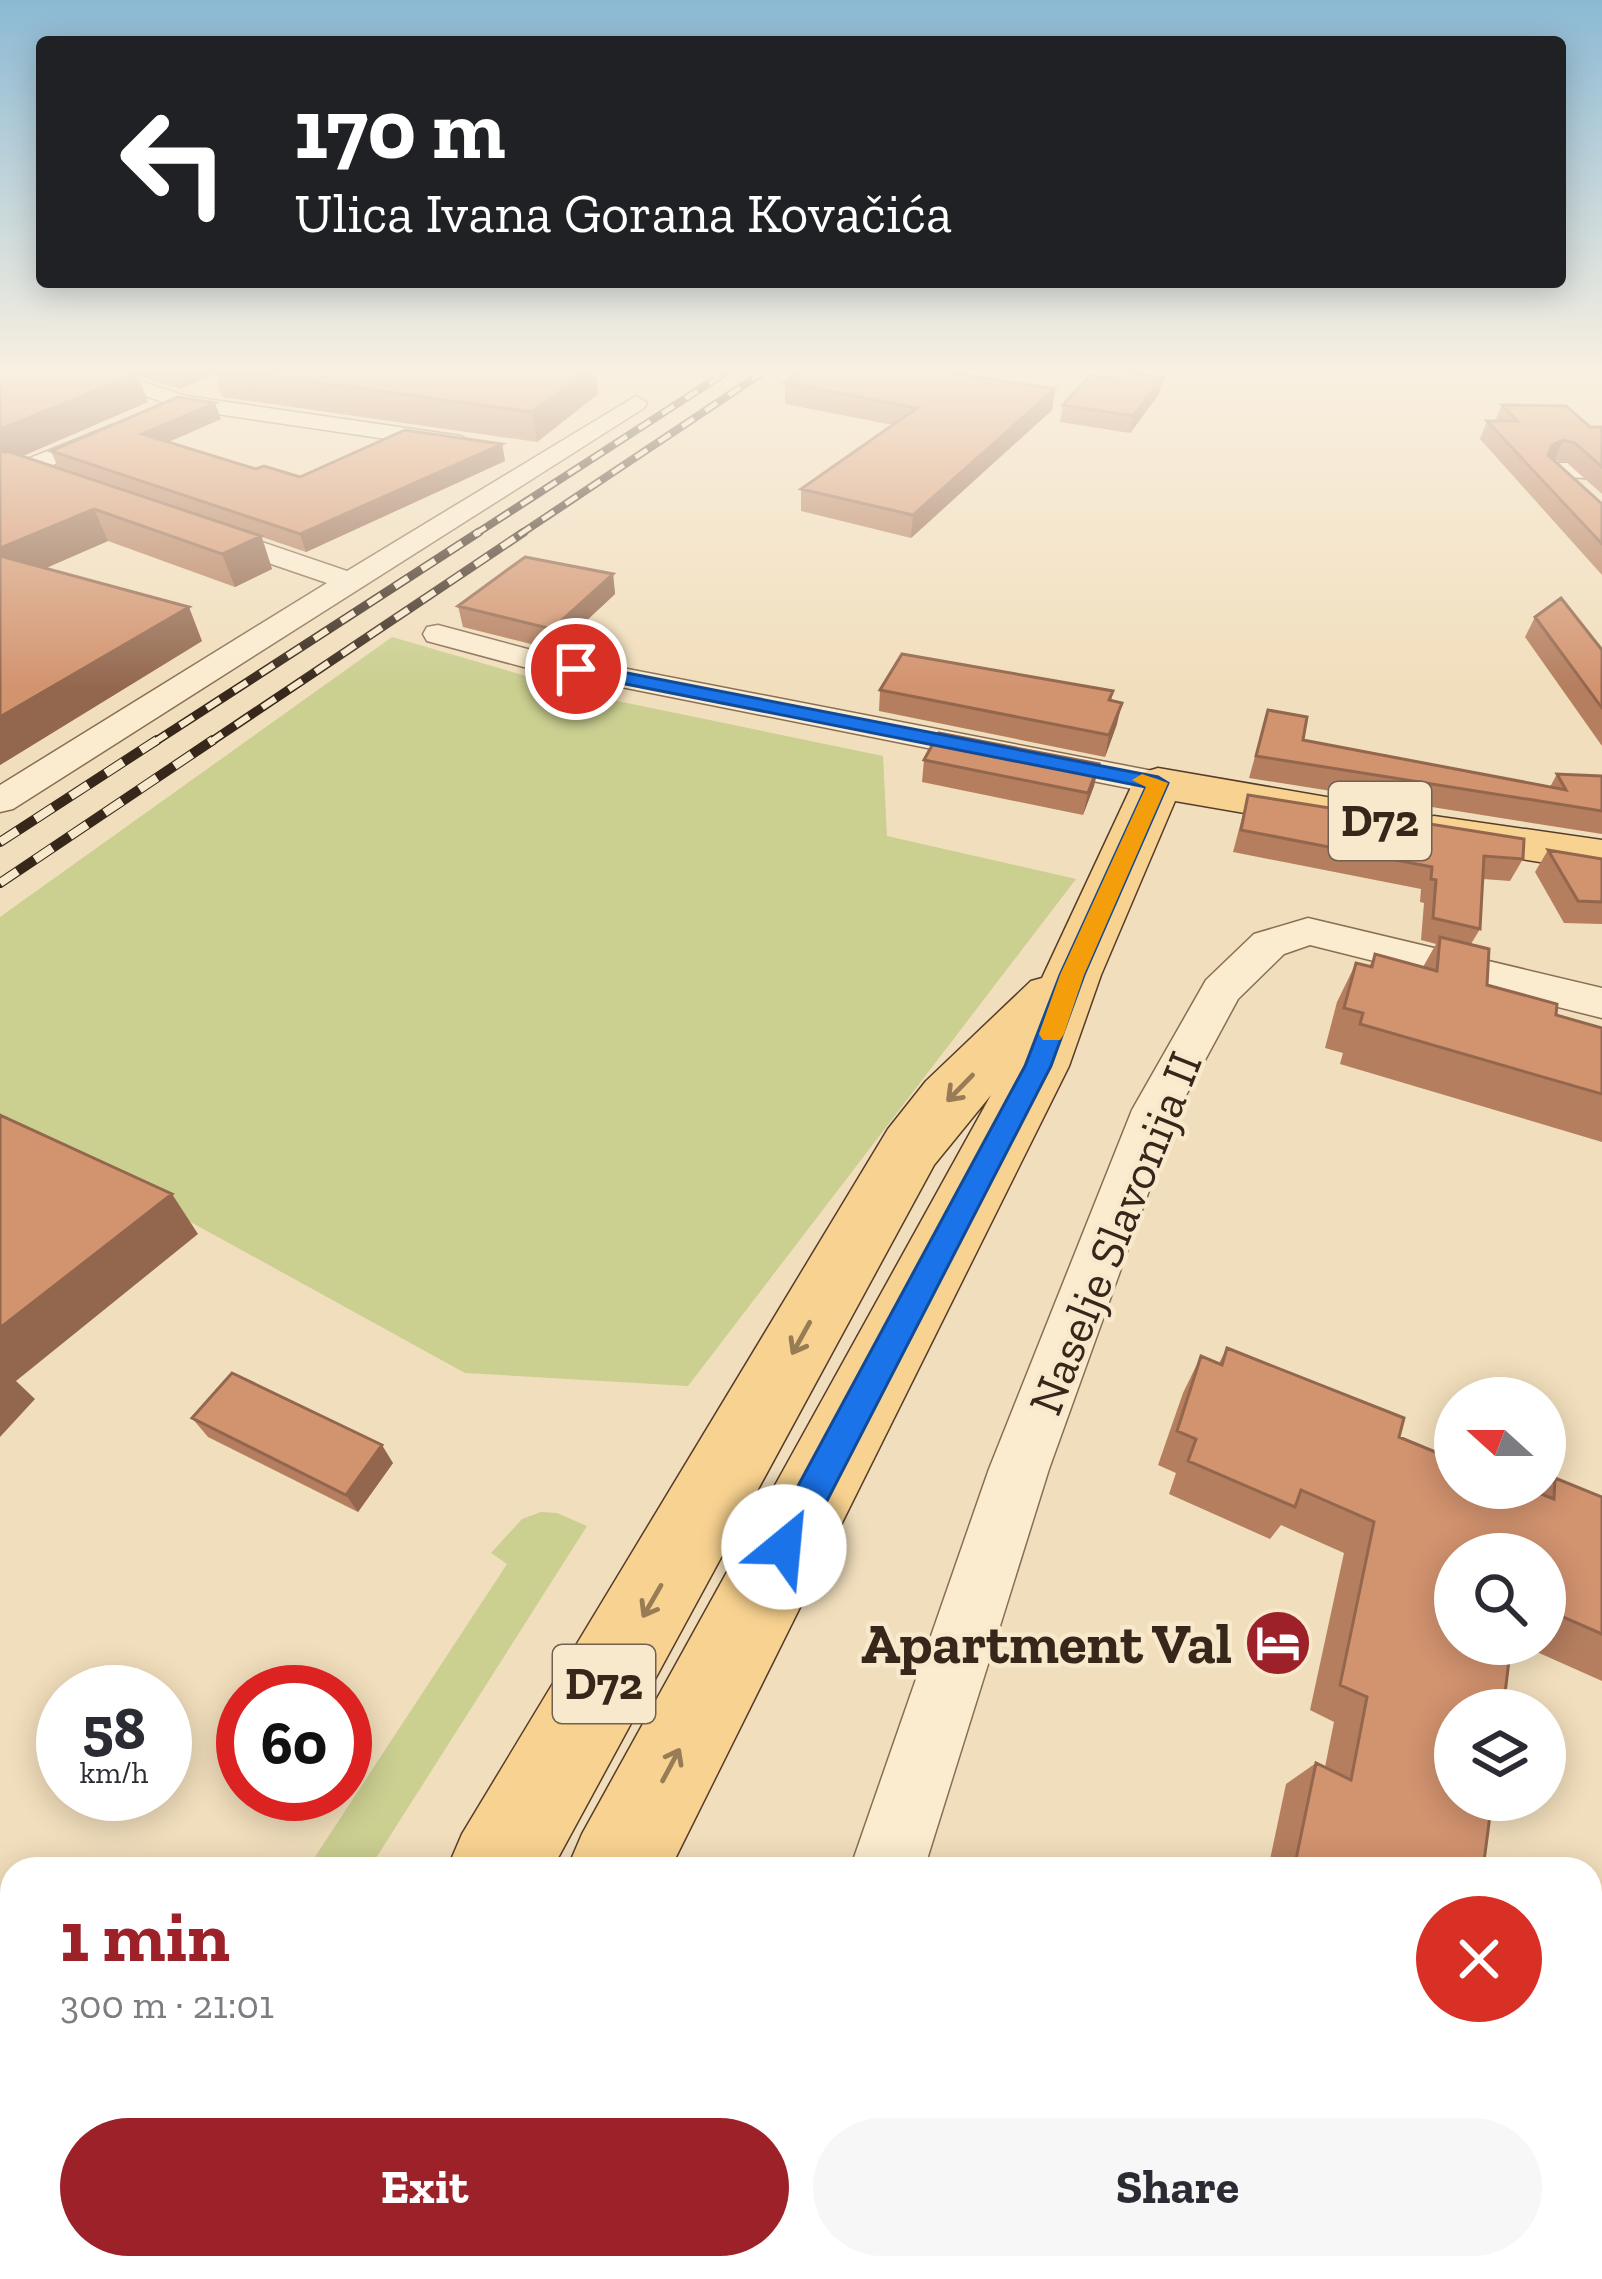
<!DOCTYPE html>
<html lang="en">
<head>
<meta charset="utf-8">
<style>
	body { margin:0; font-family:"Zilla Slab",serif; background:#f7f7f7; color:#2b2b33; height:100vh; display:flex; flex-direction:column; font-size:45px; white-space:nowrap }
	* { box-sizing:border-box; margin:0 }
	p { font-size:39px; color:#7c7c81 }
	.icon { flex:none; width:66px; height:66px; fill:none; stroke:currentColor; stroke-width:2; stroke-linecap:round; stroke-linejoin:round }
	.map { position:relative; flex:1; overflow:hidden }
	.sheet { position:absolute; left:0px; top:1857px; width:1602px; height:423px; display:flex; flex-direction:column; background:#fff; border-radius:36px 36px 0 0; box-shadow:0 6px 30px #0003 }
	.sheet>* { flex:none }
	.top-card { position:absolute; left:36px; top:36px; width:1530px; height:252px; border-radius:12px; box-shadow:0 6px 30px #0003; background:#202124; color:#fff; overflow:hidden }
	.needle { width:78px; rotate:291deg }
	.controls { position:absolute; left:1434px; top:1377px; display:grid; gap:24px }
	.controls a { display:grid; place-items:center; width:132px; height:132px; border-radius:50%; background:#fff; box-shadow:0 6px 30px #0003; font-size:60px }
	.speed { position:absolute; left:36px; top:1665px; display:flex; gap:24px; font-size:60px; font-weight:700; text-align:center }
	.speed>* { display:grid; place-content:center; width:156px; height:156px; border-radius:50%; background:#fff; box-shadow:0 6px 30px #0003; line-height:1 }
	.speed small { font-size:30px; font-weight:400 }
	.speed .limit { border:18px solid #d22; background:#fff; color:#111 }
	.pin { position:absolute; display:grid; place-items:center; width:102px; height:102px; color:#fff; margin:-51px; border:6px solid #fff; border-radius:50%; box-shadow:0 3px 12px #0007 }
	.me { position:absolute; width:132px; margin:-66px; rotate:28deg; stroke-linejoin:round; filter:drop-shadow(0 0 9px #0008) }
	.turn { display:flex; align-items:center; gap:42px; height:252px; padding:0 60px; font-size:54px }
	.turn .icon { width:156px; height:156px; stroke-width:2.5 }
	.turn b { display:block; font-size:84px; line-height:102px }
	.round { display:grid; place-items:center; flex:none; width:126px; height:126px; border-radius:63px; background:#f7f7f7 }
	.overview { display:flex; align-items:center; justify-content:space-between; height:204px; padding:0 60px }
	h1 { font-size:72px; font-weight:700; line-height:90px; color:#9c2128 }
	.action { display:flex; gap:24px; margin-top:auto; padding:24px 60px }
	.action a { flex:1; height:138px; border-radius:72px; background:#9c2128; color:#fff; font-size:48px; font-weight:700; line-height:138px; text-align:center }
	.action a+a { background:#f7f7f7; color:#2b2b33 }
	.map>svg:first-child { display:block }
</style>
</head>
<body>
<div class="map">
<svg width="1602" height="2279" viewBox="0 0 1602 2279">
	<rect width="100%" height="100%" fill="#f1debc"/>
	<!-- green -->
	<path fill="#cbcf90" d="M 392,637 L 598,697 L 883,756 L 887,836 L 1076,879 L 688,1386 L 465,1373 L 0,1117 L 0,917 Z
		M 541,1512 L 557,1513 L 587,1526 L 369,1869 L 307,1869 L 507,1564 L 491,1553 L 522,1519 Z"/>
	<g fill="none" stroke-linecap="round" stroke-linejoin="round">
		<!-- minor casing -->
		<g stroke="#896e55" stroke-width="3">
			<path id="minor" d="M 68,369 L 102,369 L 186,396 L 461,436 L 473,443 L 461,450 L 183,409 Z
				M 636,396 L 647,403 L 644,408 L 13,809 L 0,812 L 0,785 L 327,583 L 198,539 L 194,533 L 198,527 L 218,527 L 347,571 Z
				M 112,425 L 120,427 L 120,437 L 0,487 L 0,470 Z
				M 1556,463 L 1602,463 L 1602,479 L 1547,476 L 1543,471 L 1547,466 Z
				M 438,625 L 535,651 L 1158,772 L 1171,775 L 1176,783 L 1171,791 L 1158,794 L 531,669 L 427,641 L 423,634 L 427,627 Z
				M 1308,918 L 1602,988 L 1602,1018 L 1310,945 L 1284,954 L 1238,999 L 1178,1110 L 1049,1469 L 924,1869 L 850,1869 L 989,1469 L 1132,1110 L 1206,980 L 1254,934 Z
				M 858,2268 L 944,2268 L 946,2279 L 858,2279 Z"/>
		</g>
		<!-- primary casing -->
		<g stroke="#563c2a" stroke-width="3">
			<path id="primary" d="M 1158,768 L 1338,799 L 1356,803 L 1363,814 L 1356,825 L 1338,829 L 1175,801 L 1101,975 L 1069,1066 L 670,1869 L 567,1869 L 582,1834 L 991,1095 L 934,1165 L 552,1869 L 447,1869 L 462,1834 L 888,1129 L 926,1081 L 1031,981 L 1042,978 L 1133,783 L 1141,773 Z
				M 1434,816 L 1602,840 L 1602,872 L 1416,842 L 1408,831 L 1416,820 Z
				M 213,2268 L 334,2268 L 329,2279 L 208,2279 Z
				M 343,2268 L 464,2268 L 459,2279 L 338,2279 Z"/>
		</g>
		<!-- minor -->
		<use href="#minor" fill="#fbecd0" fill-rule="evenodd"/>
		<!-- primary -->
		<use href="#primary" fill="#f8d290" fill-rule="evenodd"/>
		<!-- rail-far2 casing -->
		<g stroke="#37271b" stroke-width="8">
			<path id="rail-far2" d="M 474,535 L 731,369
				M 519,535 L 768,369"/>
		</g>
		<!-- rail-far1 casing -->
		<g stroke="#37271b" stroke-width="9">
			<path id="rail-far1" d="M 153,743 L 479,532
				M 209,743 L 524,532"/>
		</g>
		<!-- rail casing -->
		<g stroke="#37271b" stroke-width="10">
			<path id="rail" d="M 0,842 L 157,740
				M 0,883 L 213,740"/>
		</g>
		<!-- rail-far2 -->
		<use href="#rail-far2" stroke="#f8e9cc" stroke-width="4.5" stroke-dasharray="14" stroke-linecap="butt"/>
		<!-- rail-far1 -->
		<use href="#rail-far1" stroke="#f8e9cc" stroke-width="6" stroke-dasharray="16" stroke-linecap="butt"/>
		<!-- rail -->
		<use href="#rail" stroke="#f8e9cc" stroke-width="8" stroke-dasharray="21" stroke-linecap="butt"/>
	</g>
	<!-- wall -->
	<path fill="#b57e5f" d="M 0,369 L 595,369 L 598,394 L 537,442 L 222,397 L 215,374 L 180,389 L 138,376 L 148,402 L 22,456 L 58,468 L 51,451 L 221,419 L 168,442 L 256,469 L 300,477 L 502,444 L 505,461 L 306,552 L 262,537 L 272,569 L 235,587 L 108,541 L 45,568 L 202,641 L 0,765 Z
		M 957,374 L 1055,389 L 1052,410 L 911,538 L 801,511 L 801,489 L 893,425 L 785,404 L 785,383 Z
		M 1163,378 L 1159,394 L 1130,433 L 1060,422 L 1063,405 L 1115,379 Z
		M 1502,405 L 1590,427 L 1602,427 L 1602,494 L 1566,462 L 1553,460 L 1602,504 L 1602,575 L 1480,439 L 1487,421 L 1495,421 Z
		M 613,574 L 615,594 L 555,650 L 463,627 L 458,606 Z
		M 1535,617 L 1602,650 L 1602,746 L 1525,637 Z
		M 880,690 L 1113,691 L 1111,701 L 1117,724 L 1105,757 L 879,711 Z
		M 1268,710 L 1303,740 L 1550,787 L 1557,774 L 1602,776 L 1602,834 L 1249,778 Z
		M 924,760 L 1099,764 L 1094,786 L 1083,815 L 922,782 Z
		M 1248,795 L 1523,859 L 1510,881 L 1483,879 L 1480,929 L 1471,944 L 1487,985 L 1556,1015 L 1602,1028 L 1602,1154 L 1602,1142 L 1340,1064 L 1343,1053 L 1325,1048 L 1337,1002 L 1356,963 L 1369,967 L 1375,954 L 1423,967 L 1436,944 L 1421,940 L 1424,903 L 1420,902 L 1421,889 L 1233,852 Z
		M 1548,850 L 1602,859 L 1602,924 L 1564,923 L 1535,872 Z
		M 1227,1348 L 1399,1437 L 1538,1493 L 1555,1478 L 1602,1497 L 1602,1681 L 1519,1644 L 1545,1644 L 1545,1554 L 1455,1554 L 1483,1869 L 1268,1869 L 1286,1784 L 1316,1763 L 1325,1767 L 1334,1722 L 1310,1710 L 1344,1553 L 1281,1525 L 1270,1539 L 1169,1494 L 1176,1473 L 1158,1465 L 1183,1393 L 1201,1356 L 1219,1363 Z
		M 192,1418 L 393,1463 L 358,1512 L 208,1437 Z"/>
	<!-- shaded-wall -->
	<path fill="#93674e" d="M 173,369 L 213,369 L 215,374 L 180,389 Z
		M 590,369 L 595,369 L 598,394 L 537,442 L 532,412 Z
		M 137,374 L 148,402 L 0,466 L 0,429 Z
		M 1163,378 L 1159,394 L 1130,433 L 1133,416 Z
		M 1055,389 L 1052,410 L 911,538 L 913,515 Z
		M 215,403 L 221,419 L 148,451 L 142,434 Z
		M 1563,440 L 1555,459 L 1544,463 L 1552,445 Z
		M 502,444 L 505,461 L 306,552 L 300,534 Z
		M 94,509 L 108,541 L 5,586 L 0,576 L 0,548 Z
		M 261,536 L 272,569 L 235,587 L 222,554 Z
		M 613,574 L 615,594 L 555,650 L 552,629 Z
		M 189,607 L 202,641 L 0,765 L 0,717 Z
		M 1122,703 L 1117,724 L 1105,757 L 1109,735 Z
		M 1099,764 L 1094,786 L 1083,815 L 1088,793 Z
		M 172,1194 L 198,1234 L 16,1381 L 35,1399 L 0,1437 L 0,1328 Z
		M 382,1445 L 393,1463 L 358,1512 L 346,1495 Z"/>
	<!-- building -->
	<path fill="#d2936f" stroke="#93674e" stroke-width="3" d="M 0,369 L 124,369 L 137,374 L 0,429 Z
		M 220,369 L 590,369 L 532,412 Z
		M 804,369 L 949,369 L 946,372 L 1055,389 L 913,515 L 801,489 L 917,408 L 785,383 Z
		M 1122,371 L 1163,378 L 1133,416 L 1063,405 L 1090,375 L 1115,379 Z
		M 178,397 L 215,403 L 142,434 L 256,469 L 264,466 L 300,477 L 405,430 L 502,444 L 300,534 L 51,451 Z
		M 1502,405 L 1566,406 L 1590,427 L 1602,427 L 1602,467 L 1575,443 L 1563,440 L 1552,445 L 1548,455 L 1602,504 L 1602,544 L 1487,421 L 1517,421 Z
		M 0,452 L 10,452 L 261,536 L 222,554 L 94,509 L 0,548 Z
		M 0,556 L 189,607 L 0,717 Z
		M 525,557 L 613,574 L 552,629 L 458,606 Z
		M 1561,598 L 1602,650 L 1602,708 L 1535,617 Z
		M 902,654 L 1113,691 L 1109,700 L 1122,703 L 1109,735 L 880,690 Z
		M 1268,710 L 1307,717 L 1303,740 L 1566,790 L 1557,774 L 1602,776 L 1602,811 L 1256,756 Z
		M 939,733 L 1099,764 L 1088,793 L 924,760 Z
		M 1248,795 L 1524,839 L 1523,859 L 1484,856 L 1480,929 L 1433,918 L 1436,880 L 1431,879 L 1432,867 L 1241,830 Z
		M 1548,850 L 1602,859 L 1602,902 L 1578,901 Z
		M 1440,937 L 1489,949 L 1487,985 L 1557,1004 L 1556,1015 L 1602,1028 L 1602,1094 L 1360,1024 L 1363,1013 L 1344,1008 L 1356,963 L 1372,967 L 1375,954 L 1437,971 Z
		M 0,1115 L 172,1194 L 0,1328 Z
		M 1227,1348 L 1404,1418 L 1399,1437 L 1455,1460 L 1455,1488 L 1526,1488 L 1554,1499 L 1555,1478 L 1602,1497 L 1602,1634 L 1545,1609 L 1545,1554 L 1455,1554 L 1455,1644 L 1511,1644 L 1503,1710 L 1455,1710 L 1455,1800 L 1492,1800 L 1483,1869 L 1294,1869 L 1316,1763 L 1351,1780 L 1367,1697 L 1340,1685 L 1374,1522 L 1301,1490 L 1295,1507 L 1188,1461 L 1196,1439 L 1177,1431 L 1201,1356 L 1222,1365 Z
		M 232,1373 L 382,1445 L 346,1495 L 192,1418 Z"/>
	<!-- one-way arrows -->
	<defs><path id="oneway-shaft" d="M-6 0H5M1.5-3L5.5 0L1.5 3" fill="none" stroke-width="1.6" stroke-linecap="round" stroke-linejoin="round" transform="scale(3)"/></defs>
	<g stroke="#987c56">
		<use href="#oneway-shaft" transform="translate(960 1088) rotate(134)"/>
		<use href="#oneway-shaft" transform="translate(801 1338) rotate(119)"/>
		<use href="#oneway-shaft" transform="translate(652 1601) rotate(120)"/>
		<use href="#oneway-shaft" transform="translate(671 1765) rotate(-62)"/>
	</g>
	<!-- sky -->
	<linearGradient id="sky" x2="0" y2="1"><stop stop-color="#8bb9d4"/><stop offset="0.54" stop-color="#f9f0e1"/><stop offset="1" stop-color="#f9f0e1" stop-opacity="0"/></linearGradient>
	<rect width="1602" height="688" fill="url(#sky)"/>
	<!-- route -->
	<path fill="#1a73e8" stroke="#114b97" stroke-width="3" d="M 576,663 L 1158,777 L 1168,783 L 1084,975 L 1051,1066 L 797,1559 L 784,1564 L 772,1559 L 767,1547 L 772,1534 L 1025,1066 L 1060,975 L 1146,787 L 570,673 L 570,665 Z"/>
	<!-- slow -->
	<path fill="#f59e0b" d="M 1142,774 L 1168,783 L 1084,975 L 1064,1034 L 1060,1040 L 1043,1040 L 1039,1034 L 1060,975 L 1146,787 L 1132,780 Z"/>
	<!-- icons -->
	<defs>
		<g id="hotel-disc" transform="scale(3.45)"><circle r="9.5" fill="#9c2128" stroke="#f8e9cc"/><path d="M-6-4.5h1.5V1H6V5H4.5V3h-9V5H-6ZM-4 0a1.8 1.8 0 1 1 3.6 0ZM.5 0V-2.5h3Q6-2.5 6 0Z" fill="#fff"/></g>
	</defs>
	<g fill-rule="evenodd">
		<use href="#hotel-disc" x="1278" y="1643"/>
	</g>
	<g text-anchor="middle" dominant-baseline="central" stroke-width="9" stroke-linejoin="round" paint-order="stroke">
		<!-- shield labels -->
		<g fill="#f8e9cc" stroke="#716150" stroke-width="3">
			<rect x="1329" y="782" width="102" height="78" rx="9"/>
			<rect x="553" y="1645" width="102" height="78" rx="9"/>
		</g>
		<g font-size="45" font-weight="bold" fill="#37271b">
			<text x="1380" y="821">D72</text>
			<text x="604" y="1684">D72</text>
		</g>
		<!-- street labels -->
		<g font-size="48" fill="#37271b" stroke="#f8e9cc">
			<text transform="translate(1115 1233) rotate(-68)">Naselje Slavonija II</text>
		</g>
		<!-- near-poi labels -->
		<g font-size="57" font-weight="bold" fill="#37271b" stroke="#f8e9cc" text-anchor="end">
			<text x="1232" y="1643">Apartment Val</text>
		</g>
	</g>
</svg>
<div class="controls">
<a><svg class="needle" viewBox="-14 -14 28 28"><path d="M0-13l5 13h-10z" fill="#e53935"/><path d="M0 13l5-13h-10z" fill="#7c7c81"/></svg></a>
<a><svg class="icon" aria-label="search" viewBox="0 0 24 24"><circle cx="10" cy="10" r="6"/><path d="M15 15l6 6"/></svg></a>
<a><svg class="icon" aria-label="layers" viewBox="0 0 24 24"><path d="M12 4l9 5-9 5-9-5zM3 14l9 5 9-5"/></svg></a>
</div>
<div class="speed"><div>58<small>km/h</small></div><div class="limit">60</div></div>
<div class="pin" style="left:576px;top:669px;background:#d93025"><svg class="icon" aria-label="arrive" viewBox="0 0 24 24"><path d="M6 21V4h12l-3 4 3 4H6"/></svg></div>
<svg class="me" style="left:784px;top:1547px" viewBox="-20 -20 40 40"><circle r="19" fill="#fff"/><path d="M0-13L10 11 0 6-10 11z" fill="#1a73e8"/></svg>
<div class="top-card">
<div class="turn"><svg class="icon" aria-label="left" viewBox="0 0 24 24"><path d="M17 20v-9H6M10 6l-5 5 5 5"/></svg><div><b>170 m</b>Ulica Ivana Gorana Kovačića</div></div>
</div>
<section class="sheet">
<div class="overview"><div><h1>1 min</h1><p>300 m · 21:01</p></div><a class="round" style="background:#d93025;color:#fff"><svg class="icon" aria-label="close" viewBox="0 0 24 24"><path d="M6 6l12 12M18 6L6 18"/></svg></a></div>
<div class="action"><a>Exit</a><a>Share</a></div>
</section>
</div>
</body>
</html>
